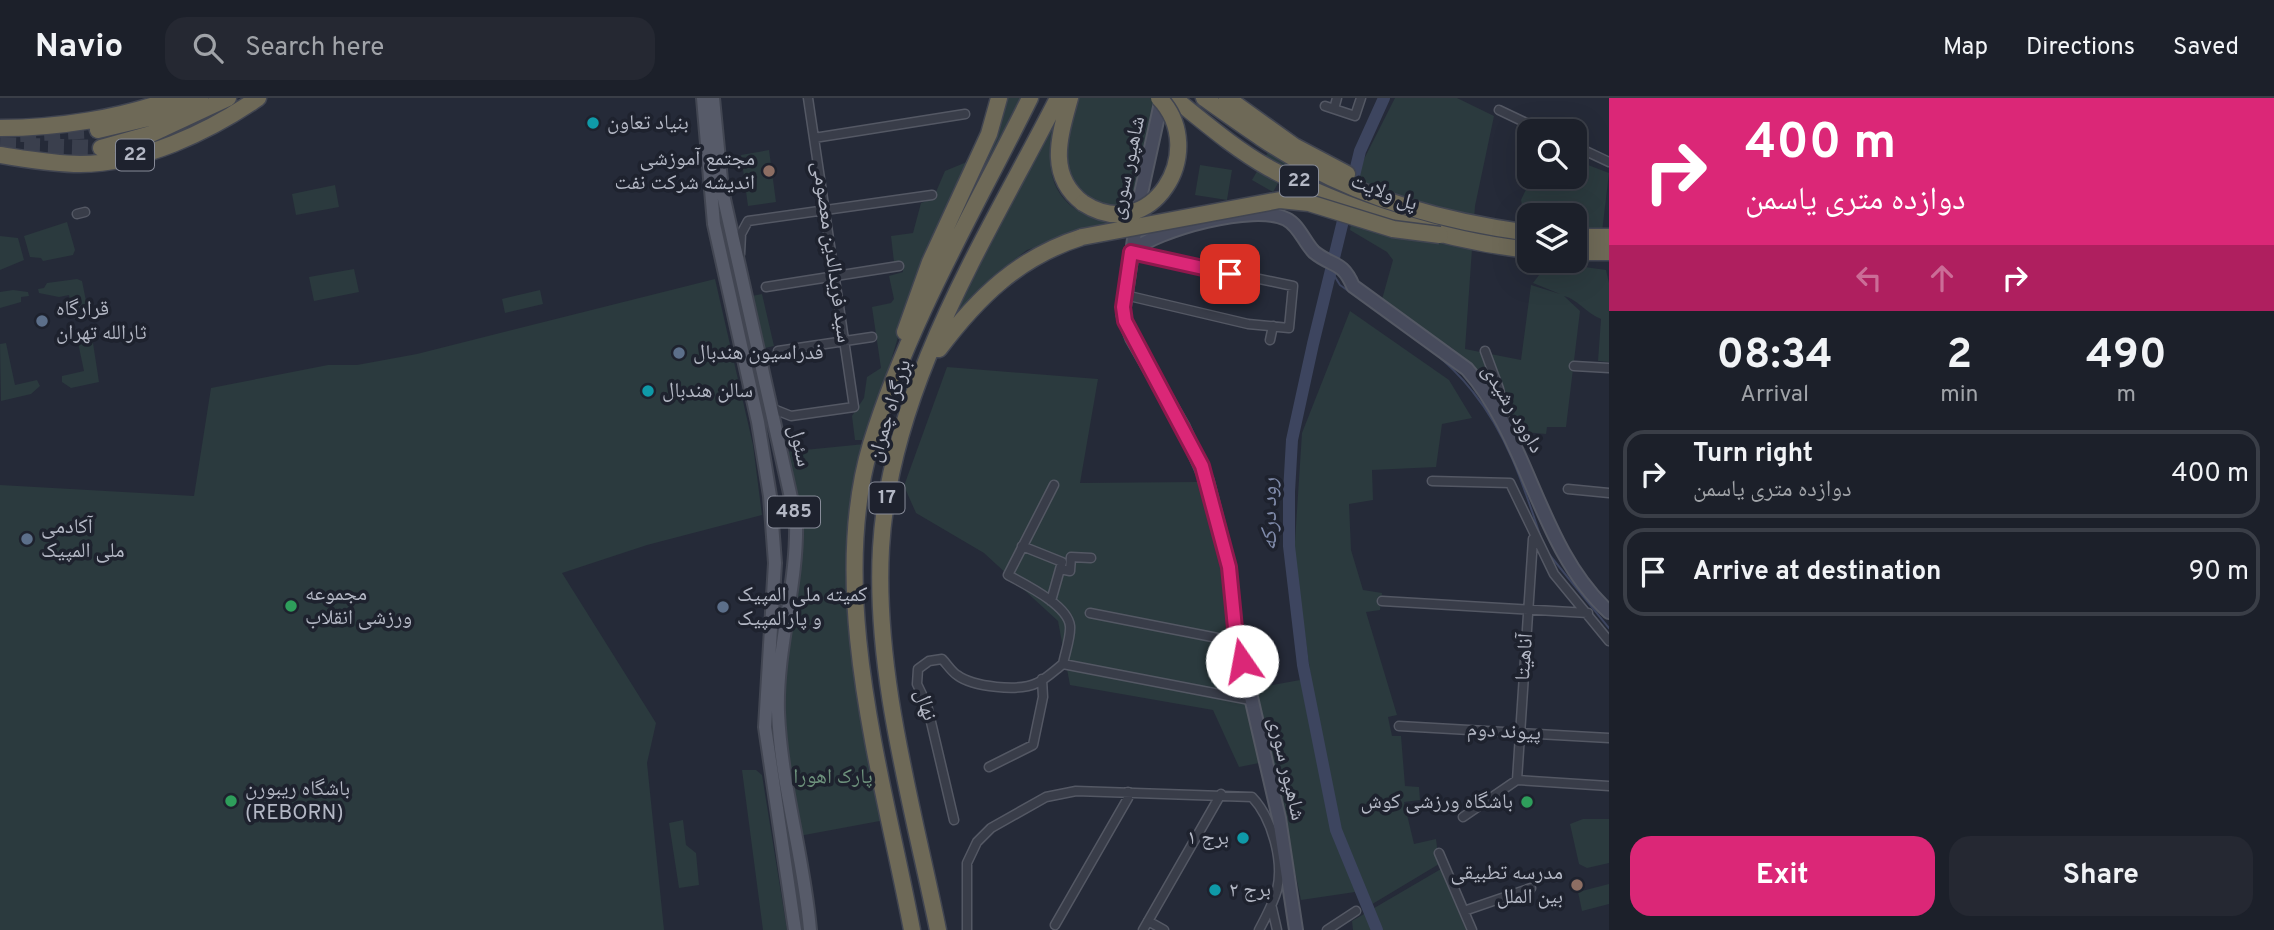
<!DOCTYPE html>
<html lang="en">
<head>
<meta charset="utf-8">
<style>
	body { margin:0; font-family:Overpass,"Noto Naskh Arabic",sans-serif; background:#252832; color:#f1f3f6; height:100vh; display:flex; flex-direction:column; font-size:26px; white-space:nowrap }
	* { box-sizing:border-box; margin:0 }
	p { font-size:23px; color:#a0a3a8 }
	.icon { flex:none; width:38px; height:38px; fill:none; stroke:currentColor; stroke-width:2; stroke-linecap:round; stroke-linejoin:round }
	.map { position:relative; flex:1; overflow:hidden }
	.details { display:flex; flex-direction:column; background:#1c202a; width:665px }
	.details>* { flex:none }
	.hud { background:#db2777; color:#fff; overflow:hidden }
	.tools { position:absolute; left:1517px; top:21px; display:grid; gap:14px }
	.tools a { display:grid; place-items:center; width:70px; height:70px; border-radius:14px; background:#1c202a; box-shadow:0 7px 28px #0002,0 0 0 2px #3a3e47; font-size:35px }
	.pin { position:absolute; display:grid; place-items:center; width:60px; height:60px; color:#fff; margin:-30px; border-radius:14px; box-shadow:0 4px 10px #0006 }
	.me { position:absolute; width:77px; margin:-38px; rotate:348deg; stroke-linejoin:round; filter:drop-shadow(0 0 5px #0008) }
	.turn { display:flex; align-items:center; gap:24px; height:147px; padding:0 21px; font-size:32px }
	.turn .icon { width:91px; height:91px; stroke-width:2.5 }
	.turn b { display:block; font-size:49px; line-height:60px }
	.lanes { display:flex; align-items:center; height:66px; padding:0 21px; background:#0003; justify-content:center; gap:35px; direction:ltr }
	.lanes .off { opacity:.35 }
	.eta { display:flex; justify-content:space-evenly; align-items:center; height:119px; text-align:center }
	.eta b { font-size:42px; font-weight:700; line-height:49px }
	.cta { display:flex; gap:14px; margin-top:auto; padding:14px 21px }
	.cta a { flex:1; height:80px; border-radius:21px; background:#db2777; color:#fff; font-size:28px; font-weight:700; line-height:80px; text-align:center }
	.cta a+a { background:#252832; color:#f1f3f6 }
	ul { padding:0; list-style:none }
	li { display:flex; align-items:center; gap:21px; height:88px; margin:0 14px 10px; padding:0 7px; border:4px solid #3a3e47; border-radius:21px }
	li div { flex:1 }
	li b { display:block; font-size:26px }
	li em { font-style:normal }
	header { display:flex; align-items:center; gap:42px; box-sizing:border-box; height:98px; padding:0 35px; background:#1c202a; border-bottom:2px solid #3a3e47 }
	header strong { font-size:33px }
	nav { display:flex; gap:38px; margin-inline-start:auto; font-size:24px }
	.search { width:490px; height:63px; background:#252832; display:flex; align-items:center; gap:18px; box-sizing:border-box; padding:0 24px; border-radius:21px; color:#a0a3a8; font-size:26px }
	main { display:flex; flex:1; min-height:0 }
	.map>svg:first-child { display:block }
</style>
</head>
<body>
<header>
<strong>Navio</strong>
<div class="search"><svg class="icon" aria-label="search" viewBox="0 0 24 24"><circle cx="10" cy="10" r="6"/><path d="M15 15l6 6"/></svg>Search here</div>
<nav><a>Map</a><a>Directions</a><a>Saved</a></nav>
</header>
<main>
<div class="map">
<svg width="1609" height="832" viewBox="0 0 1609 832">
	<rect width="100%" height="100%" fill="#252a38"/>
	<!-- green -->
	<path fill="#2b3a3e" d="M 1005,0 L 1020,0 L 926,184 Z
		M 1073,0 L 1155,0 L 1132,107 C 1096,110 1090,103 1067,77 L 1066,17 Z
		M 1395,0 L 1457,0 L 1494,18 L 1475,108 L 1465,251 L 1521,262 L 1531,187 L 1560,196 L 1533,185 L 1549,164 L 1606,172 L 1609,185 L 1609,264 L 1598,263 L 1601,221 C 1585,214 1577,201 1564,198 L 1580,213 L 1566,329 L 1547,329 L 1546,336 L 1514,333 L 1479,275 L 1452,250 L 1381,205 L 1393,162 L 1387,154 L 1350,132 L 1362,65 Z
		M 1061,10 C 1039,64 1047,114 1112,124 L 1027,152 L 997,175 L 951,223 Z
		M 1270,51 L 1291,62 L 1273,94 L 1252,82 Z
		M 769,52 L 776,104 L 748,108 L 741,57 Z
		M 974,61 L 905,216 L 867,342 L 855,342 L 852,318 L 864,300 L 867,279 L 881,270 L 872,209 L 891,205 L 894,201 L 889,178 L 903,174 L 902,166 L 894,164 L 891,138 L 913,135 L 921,105 L 933,101 L 945,73 Z
		M 1575,62 L 1609,75 L 1602,134 L 1575,133 L 1575,117 L 1530,117 L 1529,124 L 1526,123 L 1521,102 L 1532,79 L 1575,79 Z
		M 1200,67 L 1232,72 L 1227,102 L 1195,97 Z
		M 335,87 L 339,109 L 296,117 L 292,96 Z
		M 67,124 L 75,152 L 73,157 L 43,163 L 41,160 L 30,159 L 24,138 Z
		M 0,138 L 18,140 L 24,162 L 0,172 Z
		M 354,171 L 359,194 L 314,203 L 309,179 Z
		M 77,181 L 82,183 L 89,218 L 74,221 L 69,197 L 59,199 L 39,195 L 38,191 L 44,190 L 47,185 Z
		M 715,181 L 753,347 L 762,417 L 647,447 L 562,475 L 656,625 L 647,665 L 664,832 L 0,832 L 0,387 L 194,398 L 211,290 L 328,267 L 357,267 L 417,256 Z
		M 13,192 L 28,194 L 29,198 L 21,199 L 21,204 L 0,210 L 0,194 Z
		M 540,192 L 543,206 L 505,215 L 502,201 Z
		M 762,196 L 774,248 L 765,250 L 752,198 Z
		M 1350,213 L 1449,282 L 1472,320 L 1442,326 L 1436,369 L 1372,372 L 1373,402 L 1349,406 L 1351,452 L 1363,492 L 1382,495 L 1380,512 L 1366,514 L 1397,617 L 1388,619 L 1392,638 L 1401,638 L 1405,688 L 1419,689 L 1420,702 L 1404,704 L 1414,746 L 1436,741 L 1439,766 L 1364,811 L 1355,794 L 1301,802 L 1256,590 L 1311,580 L 1294,459 L 1302,335 Z
		M 91,232 L 99,284 L 71,290 L 62,284 L 62,278 L 84,273 L 76,235 Z
		M 6,245 L 15,287 L 37,282 L 40,288 L 31,296 L 1,303 L 0,246 Z
		M 947,269 L 1098,281 L 1080,385 L 1198,384 C 1224,434 1228,504 1237,559 C 1243,594 1252,630 1259,665 L 1239,669 L 1213,612 L 1070,587 L 1058,523 L 984,455 L 916,415 L 904,388 Z
		M 865,346 L 850,462 L 885,722 L 799,738 L 785,640 L 784,604 L 785,567 L 801,440 L 784,354 Z
		M 742,672 L 756,672 L 762,677 L 787,832 L 763,832 Z
		M 1583,721 L 1609,721 L 1609,765 L 1587,770 L 1579,766 L 1570,726 Z
		M 683,722 L 686,747 L 696,755 L 699,787 L 679,790 L 669,725 Z
		M 1441,771 L 1466,832 L 1353,832 L 1352,823 Z
		M 1609,786 L 1609,806 L 1582,813 L 1578,794 Z"/>
	<g fill="none" stroke-linecap="round" stroke-linejoin="round">
		<!-- stream -->
		<path stroke="#3d455f" stroke-width="2" d="M 1332,174 L 1340,187 C 1384,219 1439,250 1473,294 C 1508,337 1525,392 1542,443
			M 1548,455 L 1609,530"/>
		<!-- river -->
		<path stroke="#3d455f" stroke-width="12" d="M 1377,832 L 1336,732 L 1303,567 L 1289,448 L 1289,394 L 1292,342 L 1313,246 L 1360,53 L 1384,0"/>
		<!-- highway-tunnel -->
		<path stroke="#3a3f4d" stroke-width="16" stroke-dasharray="16 8" stroke-linecap="butt" d="M 20,36 L 98,32
			M 0,47 L 101,50"/>
		<!-- street casing -->
		<g stroke="#545864" stroke-width="11">
			<path id="street" d="M 1325,8 L 1355,18 L 1361,0
				M 1334,11 L 1337,0
				M 1499,12 L 1543,33
				M 814,40 L 965,16
				M 1575,48 L 1609,64
				M 77,116 L 85,114
				M 740,156 L 741,136 L 748,123 L 932,97
				M 766,189 L 899,168
				M 1125,197 L 1248,226 L 1289,230 L 1293,188 L 1131,154
				M 1270,242 L 1273,228
				M 778,253 L 872,239
				M 1485,253 L 1499,291 L 1506,324
				M 1574,268 L 1609,270
				M 771,310 L 791,318 L 854,309 L 808,0
				M 1432,383 L 1510,385 L 1554,476 L 1609,543
				M 1054,387 L 1008,477 C 1024,486 1068,507 1070,528 C 1071,539 1065,555 1063,566
				M 1568,391 L 1609,395
				M 1022,448 L 1062,464 L 1051,503
				M 1060,471 L 1070,473 L 1071,459 L 1091,460
				M 1382,503 L 1588,515
				M 1090,515 L 1238,544
				M 1063,566 L 1250,602
				M 1399,628 L 1609,640
				M 989,669 L 1033,647 L 1043,599 L 1042,581
				M 1517,682 L 1533,441
				M 1463,719 L 1517,682 L 1609,688
				M 954,722 L 927,607 L 917,586 L 918,571 L 929,563 L 942,561 C 947,566 951,573 957,577 C 973,589 1019,594 1037,585 C 1046,581 1055,572 1063,566
				M 1439,755 L 1472,832
				M 1272,810 L 1277,832
				M 1464,813 L 1531,790
				M 1148,823 L 1164,832
				M 1055,827 L 1128,700 L 1128,694
				M 967,832 L 967,765 L 977,744 L 991,730 L 1046,699 L 1076,693 L 1252,699 C 1272,720 1284,763 1277,792 C 1273,806 1266,819 1259,832
				M 1143,832 L 1221,696
				M 1327,832 L 1356,813"/>
		</g>
		<!-- secondary casing -->
		<g stroke="#545864" stroke-width="16">
			<path id="secondary" d="M 1162,0 L 1140,100 L 1123,216 L 1132,240 L 1183,329 L 1207,383 L 1229,469 L 1235,530 L 1279,720 L 1296,832
				M 1131,154 C 1157,131 1255,105 1286,121 C 1299,127 1304,144 1314,154 C 1332,169 1342,162 1353,188 L 1467,271 C 1530,342 1538,449 1609,514"/>
		</g>
		<!-- primary casing -->
		<g stroke="#424652" stroke-width="16">
			<path id="primary" d="M 703,0 L 714,126 L 758,324 L 770,398 L 775,465 L 765,629 L 795,832
				M 713,0 L 722,92 L 796,422 C 798,487 776,550 778,614 C 781,688 804,759 810,832"/>
		</g>
		<!-- highway casing -->
		<g stroke="#414551" stroke-width="19">
			<path id="highway" d="M 1070,0 C 1060,37 1046,77 1083,105
				M 1174,0 C 1204,24 1235,51 1269,70 C 1344,111 1444,143 1530,152
				M 1204,0 C 1238,24 1272,49 1308,68 C 1376,105 1454,125 1530,135
				M 1227,0 L 1294,48 L 1347,76
				M 0,30 C 58,30 121,20 175,0
				M 98,32 L 161,17 L 200,0
				M 101,50 L 151,36 L 228,0
				M 0,57 C 26,61 53,66 80,66 C 141,66 209,34 258,0
				M 1575,139 L 1609,139
				M 1575,154 L 1609,154
				M 905,234 L 930,164 L 989,36 L 999,0
				M 939,251 C 978,199 1019,159 1082,139
				M 912,832 C 884,683 826,496 871,346 C 908,225 974,113 1030,0
				M 938,832 C 913,709 874,576 881,450 C 890,288 986,141 1058,0"/>
		</g>
		<!-- street -->
		<use href="#street" stroke="#393d49" stroke-width="8"/>
		<!-- secondary -->
		<use href="#secondary" stroke="#474b5c" stroke-width="12"/>
		<!-- primary -->
		<use href="#primary" stroke="#575b69" stroke-width="12"/>
		<!-- highway -->
		<use href="#highway" stroke="#6e6957" stroke-width="16"/>
		<!-- highway-bridge casing -->
		<g stroke="#414551" stroke-width="19" stroke-linecap="butt">
			<path id="highway-bridge" d="M 1083,105 C 1151,149 1210,53 1159,0
				M 1082,139 L 1280,102 L 1309,105 L 1393,131 L 1440,137"/>
		</g>
		<!-- highway-bridge -->
		<use href="#highway-bridge" stroke="#6e6957" stroke-width="16"/>
	</g>
	<g fill="none" stroke-linecap="round" stroke-linejoin="round">
		<!-- route casing -->
		<g stroke="#8e194d" stroke-width="18">
			<path id="route" d="M 1230,176 L 1131,154 L 1123,209 L 1125,223 L 1202,368 L 1229,469 L 1235,530 L 1242,563"/>
		</g>
		<!-- route -->
		<use href="#route" stroke="#db2777" stroke-width="12"/>
	</g>
	<!-- markers -->
	<g fill="#0f9aa8" stroke="#1e222e" stroke-width="2.5">
		<circle cx="593" cy="25" r="7"/>
		<circle cx="648" cy="293" r="7"/>
		<circle cx="1243" cy="740" r="7"/>
		<circle cx="1215" cy="792" r="7"/>
	</g>
	<g fill="#8d6e63" stroke="#1e222e" stroke-width="2.5">
		<circle cx="769" cy="73" r="7"/>
		<circle cx="1577" cy="787" r="7"/>
	</g>
	<g fill="#5c6f8a" stroke="#1e222e" stroke-width="2.5">
		<circle cx="42" cy="223" r="7"/>
		<circle cx="679" cy="255" r="7"/>
		<circle cx="27" cy="441" r="7"/>
		<circle cx="723" cy="509" r="7"/>
	</g>
	<g fill="#2e9e5b" stroke="#1e222e" stroke-width="2.5">
		<circle cx="291" cy="508" r="7"/>
		<circle cx="231" cy="703" r="7"/>
		<circle cx="1527" cy="704" r="7"/>
	</g>
	<g text-anchor="middle" dominant-baseline="central" stroke-width="7" stroke-linejoin="round" paint-order="stroke">
		<!-- shield labels -->
		<g fill="#1e222e" stroke="#878b98" stroke-width="2">
			<rect x="116" y="41.5" width="38" height="31" rx="5"/>
			<rect x="1280" y="67.5" width="38" height="31" rx="5"/>
			<rect x="869.5" y="384.5" width="35" height="31" rx="5"/>
			<rect x="768" y="398.5" width="52" height="31" rx="5"/>
		</g>
		<g font-size="19" font-weight="bold" fill="#b4b8c5">
			<text x="135" y="57">22</text>
			<text x="1299" y="83">22</text>
			<text x="887" y="400">17</text>
			<text x="794" y="414">485</text>
		</g>
		<!-- poi labels -->
		<g font-size="21" fill="#b4b8c5" stroke="#1e222e" text-anchor="start">
			<text x="607" y="25">بنیاد تعاون</text>
			<text x="755" y="61" text-anchor="end">مجتمع آموزشی<tspan x="755" dy="24">اندیشه شرکت نفت</tspan></text>
			<text x="56" y="211">قرارگاه<tspan x="56" dy="24">ثارالله تهران</tspan></text>
			<text x="693" y="255">فدراسیون هندبال</text>
			<text x="662" y="293">سالن هندبال</text>
			<text x="41" y="429">آکادمی<tspan x="41" dy="24">ملی المپیک</tspan></text>
			<text x="305" y="496">مجموعه<tspan x="305" dy="24">ورزشی انقلاب</tspan></text>
			<text x="737" y="497">کمیته ملی المپیک<tspan x="737" dy="24">و پارالمپیک</tspan></text>
			<text x="245" y="691">باشگاه ریبورن<tspan x="245" dy="24">(REBORN)</tspan></text>
			<text x="1513" y="704" text-anchor="end">باشگاه ورزشی کوش</text>
			<text x="1229" y="740" text-anchor="end">برج ۱</text>
			<text x="1563" y="775" text-anchor="end">مدرسه تطبیقی<tspan x="1563" dy="24">بین الملل</tspan></text>
			<text x="1229" y="792">برج ۲</text>
		</g>
		<!-- street labels -->
		<g font-size="21" fill="#b4b8c5" stroke="#1e222e">
			<text transform="translate(1128 70) rotate(-78)">شاهپور سوری</text>
			<text transform="translate(1384 95) rotate(21)">پل ولایت</text>
			<text transform="translate(831 154) rotate(82)">سید فریدالدین معصومی</text>
			<text transform="translate(1512 311) rotate(59)">داوود رشیدی</text>
			<text transform="translate(890 313) rotate(-73)">بزرگراه چمران</text>
			<text transform="translate(799 348) rotate(77)">سئول</text>
			<text transform="translate(1525 559) rotate(-86)">آناهیتا</text>
			<text transform="translate(925 607) rotate(73)">نهال</text>
			<text transform="translate(1504 634) rotate(3)">پیوند دوم</text>
			<text transform="translate(1286 671) rotate(77)">شاهپور سوری</text>
		</g>
		<!-- park labels -->
		<g font-size="21" fill="#6e937d" stroke="#1e222e">
			<text x="833" y="679">پارک اهورا</text>
		</g>
		<!-- water labels -->
		<g font-size="23" font-style="italic" fill="#7f8aa9" stroke="#1e222e">
			<text transform="translate(1270 416) rotate(-90)">رود درکه</text>
		</g>
	</g>
</svg>
<div class="tools">
<a><svg class="icon" aria-label="search" viewBox="0 0 24 24"><circle cx="10" cy="10" r="6"/><path d="M15 15l6 6"/></svg></a>
<a><svg class="icon" aria-label="layers" viewBox="0 0 24 24"><path d="M12 4l9 5-9 5-9-5zM3 14l9 5 9-5"/></svg></a>
</div>
<div class="pin" style="left:1230px;top:176px;background:#d93025"><svg class="icon" aria-label="arrive" viewBox="0 0 24 24"><path d="M6 21V4h12l-3 4 3 4H6"/></svg></div>
<svg class="me" style="left:1242px;top:563px" viewBox="-20 -20 40 40"><circle r="19" fill="#fff"/><path d="M0-13L10 11 0 6-10 11z" fill="#db2777"/></svg>
</div>
<section class="details">
<div class="hud">
<div class="turn"><svg class="icon" aria-label="right" viewBox="0 0 24 24"><path d="M7 20v-9h11M14 6l5 5-5 5"/></svg><div><b>400 m</b>دوازده متری یاسمن</div></div>
<div class="lanes"><svg class="icon off" aria-label="left" viewBox="0 0 24 24"><path d="M17 20v-9H6M10 6l-5 5 5 5"/></svg><svg class="icon off" aria-label="ahead" viewBox="0 0 24 24"><path d="M12 20V5M6 11l6-6 6 6"/></svg><svg class="icon" aria-label="right" viewBox="0 0 24 24"><path d="M7 20v-9h11M14 6l5 5-5 5"/></svg></div>
</div>
<div class="eta">
<div><b>08:34</b><p>Arrival</p></div>
<div><b>2</b><p>min</p></div>
<div><b>490</b><p>m</p></div>
</div>
<ul>
<li><svg class="icon" aria-label="right" viewBox="0 0 24 24"><path d="M7 20v-9h11M14 6l5 5-5 5"/></svg><div><b>Turn right</b><p>دوازده متری یاسمن</p></div><em>400 m</em></li>
<li><svg class="icon" aria-label="arrive" viewBox="0 0 24 24"><path d="M6 21V4h12l-3 4 3 4H6"/></svg><div><b>Arrive at destination</b></div><em>90 m</em></li>
</ul>
<div class="cta"><a>Exit</a><a>Share</a></div>
</section>
</main>
</body>
</html>
